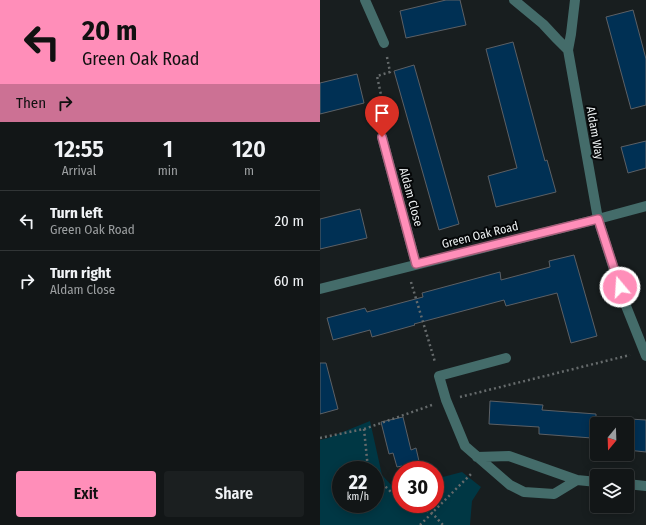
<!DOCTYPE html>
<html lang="en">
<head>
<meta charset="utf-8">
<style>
	body { margin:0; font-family:"Fira Sans Condensed",sans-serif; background:#1b1f20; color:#f1f3f6; height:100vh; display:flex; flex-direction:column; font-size:15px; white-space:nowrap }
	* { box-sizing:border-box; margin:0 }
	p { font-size:13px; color:#9c9fa1 }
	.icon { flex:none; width:22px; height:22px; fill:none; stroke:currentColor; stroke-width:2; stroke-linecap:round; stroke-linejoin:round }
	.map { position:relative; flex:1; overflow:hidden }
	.side { display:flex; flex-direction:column; background:#121617; width:320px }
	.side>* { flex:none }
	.hud { background:#ff8eb9; color:#111; overflow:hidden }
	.needle { width:26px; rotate:199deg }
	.controls { position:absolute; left:270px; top:417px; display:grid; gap:8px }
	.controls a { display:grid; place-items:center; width:44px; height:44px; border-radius:4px; background:#121617; box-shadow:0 2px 10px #0003,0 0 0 1px #313536; font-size:20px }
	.speed { position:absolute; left:12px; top:461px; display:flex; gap:8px; font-size:20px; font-weight:700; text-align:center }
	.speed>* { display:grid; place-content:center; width:52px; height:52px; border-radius:50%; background:#121617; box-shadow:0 2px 10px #0003,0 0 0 1px #313536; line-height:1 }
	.speed small { font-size:10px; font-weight:400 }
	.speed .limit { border:6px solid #d22; background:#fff; color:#111 }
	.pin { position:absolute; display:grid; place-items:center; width:34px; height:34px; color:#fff; margin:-41px -17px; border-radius:50% 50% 50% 0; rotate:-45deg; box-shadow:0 0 4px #0007 }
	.pin .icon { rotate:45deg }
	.me { position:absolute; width:44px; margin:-22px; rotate:342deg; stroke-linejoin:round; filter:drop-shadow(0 0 3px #0008) }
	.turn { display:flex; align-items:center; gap:14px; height:84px; padding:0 16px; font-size:18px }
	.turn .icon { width:52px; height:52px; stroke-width:2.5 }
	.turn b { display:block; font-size:28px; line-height:34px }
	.then { display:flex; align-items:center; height:38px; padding:0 16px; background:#0003; gap:8px; font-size:15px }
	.eta { display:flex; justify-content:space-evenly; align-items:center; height:68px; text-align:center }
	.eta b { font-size:24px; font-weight:600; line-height:28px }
	.primary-button { display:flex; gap:8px; margin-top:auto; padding:8px 16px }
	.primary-button a { flex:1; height:46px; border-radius:4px; background:#ff8eb9; color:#111; font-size:16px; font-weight:600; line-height:46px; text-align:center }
	.primary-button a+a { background:#1b1f20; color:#f1f3f6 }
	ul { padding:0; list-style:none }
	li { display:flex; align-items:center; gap:12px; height:60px; padding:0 16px; border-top:1px solid #313536 }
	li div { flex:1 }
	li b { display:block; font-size:15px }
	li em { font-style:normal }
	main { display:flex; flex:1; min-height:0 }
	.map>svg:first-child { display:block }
</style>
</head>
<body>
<main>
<section class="side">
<div class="hud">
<div class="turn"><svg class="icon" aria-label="left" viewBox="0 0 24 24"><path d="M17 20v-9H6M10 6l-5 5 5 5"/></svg><div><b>20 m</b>Green Oak Road</div></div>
<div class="then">Then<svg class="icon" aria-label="right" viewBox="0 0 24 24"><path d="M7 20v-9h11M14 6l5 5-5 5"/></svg></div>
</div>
<div class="eta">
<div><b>12:55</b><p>Arrival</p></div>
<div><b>1</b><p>min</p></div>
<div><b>120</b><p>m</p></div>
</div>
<ul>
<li><svg class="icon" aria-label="left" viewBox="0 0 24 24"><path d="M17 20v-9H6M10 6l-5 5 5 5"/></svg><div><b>Turn left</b><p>Green Oak Road</p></div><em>20 m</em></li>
<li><svg class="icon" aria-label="right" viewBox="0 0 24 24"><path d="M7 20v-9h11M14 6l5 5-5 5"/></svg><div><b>Turn right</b><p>Aldam Close</p></div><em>60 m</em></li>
</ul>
<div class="primary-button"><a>Exit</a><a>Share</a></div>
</section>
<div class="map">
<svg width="326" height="525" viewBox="0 0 326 525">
	<rect width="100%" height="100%" fill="#181e1f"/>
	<!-- green -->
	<path fill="#003744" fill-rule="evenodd" d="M 50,421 L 62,475 L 73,487 L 81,487 L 81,504 L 115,504 L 115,479 L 142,472 L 161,487 L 152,501 L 150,525 L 0,525 L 0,440 L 8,438 ZM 21,470 L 55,470 L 55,504 L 21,504 Z"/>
	<!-- building -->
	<path fill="#003054" stroke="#5c6065" d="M 126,0 L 140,0 L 146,25 L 86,38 L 80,11 Z
		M 313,10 L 326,59 L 326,105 L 311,109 L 286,17 Z
		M 193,42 L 225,161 L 227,160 L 236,192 L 176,207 L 168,176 L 197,168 L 166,49 Z
		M 94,65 L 139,224 L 119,230 L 74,71 Z
		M 37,74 L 44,103 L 0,114 L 0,83 Z
		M 326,141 L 326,168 L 308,173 L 301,147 Z
		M 40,209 L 47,238 L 0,249 L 0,219 Z
		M 254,255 L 277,336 L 251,343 L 237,293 L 186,306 L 184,300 L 94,324 L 95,325 L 52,337 L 50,330 L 13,340 L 7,318 L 45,308 L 47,312 L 103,297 L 102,293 L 180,272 L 181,280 L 230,267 L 229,261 Z
		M 0,363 L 6,363 L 18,409 L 0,414 Z
		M 170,401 L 223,405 L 222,410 L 276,414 L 276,417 L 326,420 L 326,452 L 307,450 L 307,424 L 277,424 L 277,448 L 272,448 L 272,438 L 219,434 L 219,427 L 169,424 Z
		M 83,417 L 91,450 L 96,448 L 101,470 L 83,470 L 82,466 L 77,467 L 73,453 L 69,454 L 61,422 Z"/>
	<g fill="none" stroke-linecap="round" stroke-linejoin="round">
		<!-- path -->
		<path stroke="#666b6c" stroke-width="2.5" stroke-dasharray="2 3" stroke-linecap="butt" d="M 67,57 L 70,72 L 57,76 L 67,123
			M 91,282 L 115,362
			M 140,397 L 310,355
			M 44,429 L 48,469 L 49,470
			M 0,438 L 44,429 L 112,405
			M 55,476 L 72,493 L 81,498
			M 93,504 L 112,513 L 123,525
			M 100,525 L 152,473"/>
		<!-- minor -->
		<path stroke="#446c6a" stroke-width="10" d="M 45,0 L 64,43
			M 194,0 L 223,24 L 237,39 L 248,50 L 278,219 L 304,301 L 326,356
			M 248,50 L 251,34 L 255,0
			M 62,137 L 96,264
			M 0,289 L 278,219 L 326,206
			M 186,358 L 119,376 L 126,400 L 145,446 L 190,485 L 204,492 L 234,494 L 257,480 L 277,482
			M 157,457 L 189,456 L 257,480
			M 307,484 L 326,486"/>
	</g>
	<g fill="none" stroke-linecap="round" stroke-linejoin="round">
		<!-- route casing -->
		<g stroke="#a65c78" stroke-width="10">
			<path id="route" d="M 62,137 L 96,264 L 278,219 L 300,287"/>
		</g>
		<!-- route -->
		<use href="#route" stroke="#ff8eb9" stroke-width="7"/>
	</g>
	<g text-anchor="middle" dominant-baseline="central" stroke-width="4" stroke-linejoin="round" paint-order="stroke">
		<!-- street labels -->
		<g font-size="12" fill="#edf1f2" stroke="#050708">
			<text transform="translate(275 133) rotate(80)">Aldam Way</text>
			<text transform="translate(91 197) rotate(75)">Aldam Close</text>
			<text transform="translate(160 235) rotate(-14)">Green Oak Road</text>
		</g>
	</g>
</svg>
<div class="controls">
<a><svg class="needle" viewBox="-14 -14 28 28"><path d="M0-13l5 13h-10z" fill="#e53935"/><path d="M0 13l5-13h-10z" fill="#9c9fa1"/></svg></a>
<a><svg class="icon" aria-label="layers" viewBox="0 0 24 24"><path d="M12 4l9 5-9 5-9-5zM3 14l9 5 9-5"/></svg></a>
</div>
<div class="speed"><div>22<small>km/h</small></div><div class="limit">30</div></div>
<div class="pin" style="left:62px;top:137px;background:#d93025"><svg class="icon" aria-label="arrive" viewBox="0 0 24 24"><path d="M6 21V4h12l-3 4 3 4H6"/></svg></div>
<svg class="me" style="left:300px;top:287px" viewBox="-20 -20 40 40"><circle r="17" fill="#ff8eb9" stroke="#fff" stroke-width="3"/><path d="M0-11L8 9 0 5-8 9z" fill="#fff"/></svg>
</div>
</main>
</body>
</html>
